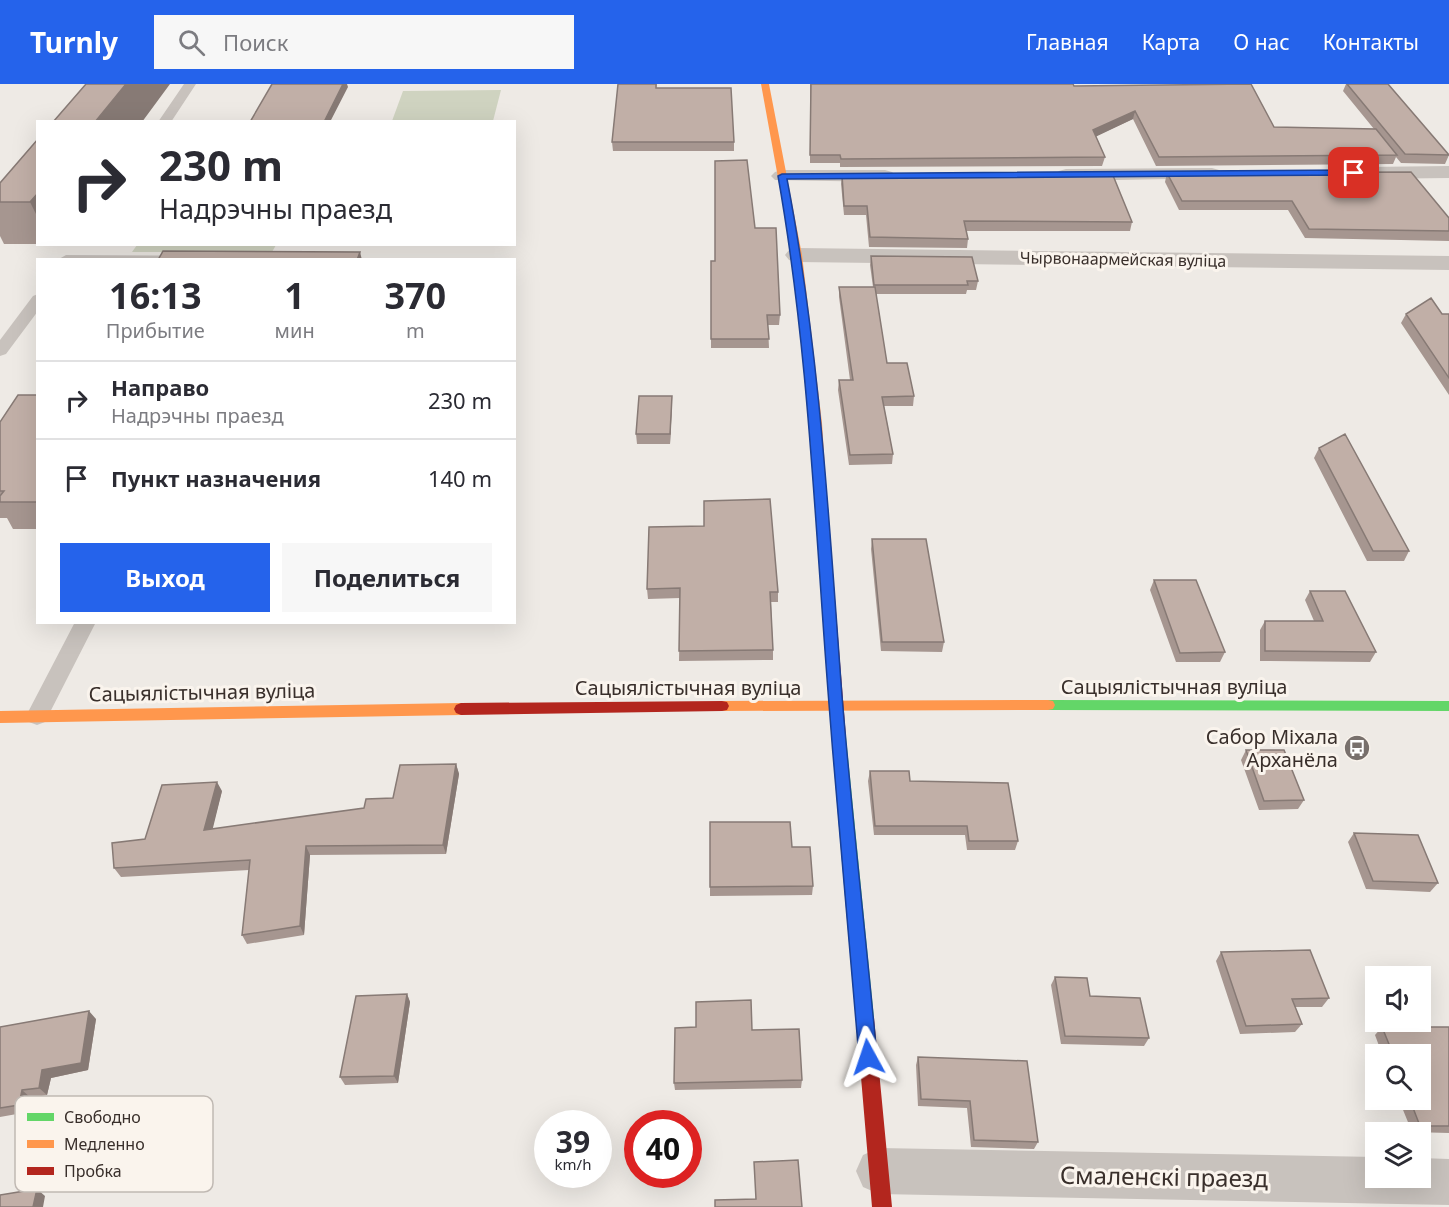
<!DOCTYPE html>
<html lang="ru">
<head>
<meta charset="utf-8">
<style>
	body { margin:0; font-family:"Noto Sans",sans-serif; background:#f7f7f7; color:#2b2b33; height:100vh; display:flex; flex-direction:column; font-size:22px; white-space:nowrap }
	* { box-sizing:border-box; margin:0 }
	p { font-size:20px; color:#7c7c81 }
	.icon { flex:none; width:33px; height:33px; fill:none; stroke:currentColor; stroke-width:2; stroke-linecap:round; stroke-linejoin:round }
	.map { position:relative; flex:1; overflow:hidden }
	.drawer { position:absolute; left:36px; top:174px; width:480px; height:366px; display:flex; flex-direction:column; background:#fff; border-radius:0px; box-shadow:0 6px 24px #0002 }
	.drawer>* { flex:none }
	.guide { position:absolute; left:36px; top:36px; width:480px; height:126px; border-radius:0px; box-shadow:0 6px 24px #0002; background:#fff; color:#2b2b33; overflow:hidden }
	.buttons { position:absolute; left:1365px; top:882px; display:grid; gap:12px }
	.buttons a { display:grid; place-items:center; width:66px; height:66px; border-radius:0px; background:#fff; box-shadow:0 6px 24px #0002; font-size:30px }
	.speed { position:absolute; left:534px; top:1026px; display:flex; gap:12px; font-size:30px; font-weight:700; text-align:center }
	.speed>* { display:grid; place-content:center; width:78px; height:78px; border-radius:50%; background:#fff; box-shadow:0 6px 24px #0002; line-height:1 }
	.speed small { font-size:15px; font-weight:400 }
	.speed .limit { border:9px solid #d22; background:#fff; color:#111 }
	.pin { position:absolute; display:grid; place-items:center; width:51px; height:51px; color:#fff; margin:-26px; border-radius:12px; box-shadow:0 3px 9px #0006 }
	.me { position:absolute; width:66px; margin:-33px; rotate:355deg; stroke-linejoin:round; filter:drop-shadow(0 0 4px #0008) }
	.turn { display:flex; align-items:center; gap:21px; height:126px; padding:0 24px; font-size:27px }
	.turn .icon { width:78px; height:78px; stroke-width:2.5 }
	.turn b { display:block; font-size:42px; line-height:51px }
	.eta { display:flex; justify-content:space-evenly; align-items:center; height:102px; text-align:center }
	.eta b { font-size:36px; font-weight:700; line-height:42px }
	.button { display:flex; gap:12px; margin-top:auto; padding:12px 24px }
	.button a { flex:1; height:69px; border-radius:0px; background:#2563eb; color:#fff; font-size:24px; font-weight:700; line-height:69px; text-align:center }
	.button a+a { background:#f7f7f7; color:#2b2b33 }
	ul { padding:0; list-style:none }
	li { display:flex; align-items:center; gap:18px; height:78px; padding:0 24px; border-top:2px solid #e1e1e2 }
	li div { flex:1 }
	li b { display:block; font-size:22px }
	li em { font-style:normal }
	header { display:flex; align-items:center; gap:36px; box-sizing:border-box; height:84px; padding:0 30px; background:#2563eb; color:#fff }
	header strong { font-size:28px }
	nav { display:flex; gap:33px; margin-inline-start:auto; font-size:21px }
	.search { width:420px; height:54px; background:#f7f7f7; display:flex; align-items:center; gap:15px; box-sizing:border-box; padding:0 21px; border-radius:0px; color:#7c7c81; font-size:22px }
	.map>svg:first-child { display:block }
</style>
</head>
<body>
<header>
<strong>Turnly</strong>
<div class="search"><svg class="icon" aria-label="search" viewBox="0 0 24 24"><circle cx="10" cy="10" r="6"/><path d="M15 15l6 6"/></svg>Поиск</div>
<nav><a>Главная</a><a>Карта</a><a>О нас</a><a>Контакты</a></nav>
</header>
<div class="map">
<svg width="1449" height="1123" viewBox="0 0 1449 1123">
	<rect width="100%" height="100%" fill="#eeeae5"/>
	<!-- green -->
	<path fill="#cfd3c0" d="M 501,6 L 493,37 L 392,37 L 403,7 Z
		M 137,161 L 276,161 L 272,168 L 132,168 Z"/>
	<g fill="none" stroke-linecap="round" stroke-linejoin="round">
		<!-- lane -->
		<path fill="#c8c2bd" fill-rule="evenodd" d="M 184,0 L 196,0 L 171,38 L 158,38 Z
			M 66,171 L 243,172 L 250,176 L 59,175 Z
			M 38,210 L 38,227 L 6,270 L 0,272 L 0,256 L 33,212 Z
			M 75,538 L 96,538 L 45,638 L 37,641 L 29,638 L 26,632 Z"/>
		<!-- street -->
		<path fill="#c8c2bd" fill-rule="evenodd" d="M 1449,82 L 1449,94 L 1366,95 L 1359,93 L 1355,89 L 1359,85 L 1366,83 Z
			M 1212,84 L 1219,86 L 1223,90 L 1219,94 L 1066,97 L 1059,95 L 1055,91 L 1059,87 L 1066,85 Z
			M 782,86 L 885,86 L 892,88 L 896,92 L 892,96 L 885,98 L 775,96 L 771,92 L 775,88 Z
			M 797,164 L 1449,172 L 1449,186 L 797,178 L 789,176 L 785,171 L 789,166 Z
			M 879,1064 L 1376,1073 L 1376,1094 L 1420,1094 L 1420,1074 L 1449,1075 L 1449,1121 L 879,1110 L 863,1103 L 856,1087 L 863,1071 Z"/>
		<!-- fast -->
		<path fill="#63d668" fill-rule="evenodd" d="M 1048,616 L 1449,617 L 1449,627 L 1048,626 L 1043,625 L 1041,621 L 1043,617 Z
			M 839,647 L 844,649 L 846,653 L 874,934 L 871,940 L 865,942 L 859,940 L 856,934 L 832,653 L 834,649 Z"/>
		<!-- slow -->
		<path fill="#ff974d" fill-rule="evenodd" d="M 761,0 L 769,0 L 802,171 L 822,339 L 827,414 L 821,418 L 815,414 L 810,339 L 792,171 Z
			M 1048,616 L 1053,617 L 1055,621 L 1053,625 L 1048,626 L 722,627 L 717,626 L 715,622 L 717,618 L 722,617 Z
			M 461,619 L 466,621 L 468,625 L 466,629 L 461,631 L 0,639 L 0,627 Z"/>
		<!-- jam -->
		<path fill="#b3261e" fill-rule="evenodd" d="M 821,410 L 827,414 L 846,653 L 844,657 L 834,657 L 832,653 L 815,414 Z
			M 722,617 L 727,618 L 729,622 L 727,626 L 722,627 L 461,631 L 456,629 L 454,625 L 456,621 L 461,619 Z
			M 865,926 L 871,928 L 874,934 L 892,1123 L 872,1123 L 856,934 L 859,928 Z"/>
	</g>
	<!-- wall -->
	<path fill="#a69690" d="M 618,0 L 657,0 L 656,4 L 734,58 L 734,67 L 613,67 L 612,58 Z
		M 810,0 L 1074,2 L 1274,43 L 1374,45 L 1343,7 L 1346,0 L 1388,0 L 1449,71 L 1445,80 L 1401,79 L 1396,73 L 1393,80 L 1156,82 L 1133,35 L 1096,52 L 1105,73 L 1102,82 L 840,83 L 840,79 L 810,79 Z
		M 38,55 L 38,160 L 4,160 L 0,152 L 0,99 Z
		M 1167,89 L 1449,134 L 1449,157 L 1305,154 L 1288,126 L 1179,126 L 1165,98 Z
		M 842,91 L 1132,138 L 1130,147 L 966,147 L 968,155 L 967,164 L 869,163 L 866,131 L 844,131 L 841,100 Z
		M 755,144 L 780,231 L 779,241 L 768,241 L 769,264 L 711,264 L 711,177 L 715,177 Z
		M 871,172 L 978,197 L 976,206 L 967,206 L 966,210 L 876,210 L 887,279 L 914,312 L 913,322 L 884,322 L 893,370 L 892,380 L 849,381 L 838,306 L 839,296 L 850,296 L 839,213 L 839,203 L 873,203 L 870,181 Z
		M 1406,230 L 1449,230 L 1449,311 L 1401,239 Z
		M 38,311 L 38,445 L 13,445 L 7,434 L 0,434 L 0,338 Z
		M 672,312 L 670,360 L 637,360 L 636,350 Z
		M 1319,364 L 1409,467 L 1404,477 L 1367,477 L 1314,374 Z
		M 649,443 L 778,508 L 778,518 L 771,518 L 773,566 L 773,576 L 679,577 L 680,514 L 648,515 L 647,505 Z
		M 872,455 L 944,558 L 942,568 L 881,567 L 871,465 Z
		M 1154,496 L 1225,568 L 1220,578 L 1176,578 L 1150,506 Z
		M 1310,507 L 1376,568 L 1370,578 L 1260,577 L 1260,546 L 1265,537 L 1314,537 L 1305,516 Z
		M 1246,666 L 1304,716 L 1298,725 L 1259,726 L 1241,676 Z
		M 456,680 L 459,690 L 446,770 L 310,771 L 304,851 L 247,860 L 242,851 L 249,786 L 121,793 L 114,784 L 145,755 L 222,707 L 212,745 L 364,724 L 393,714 Z
		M 870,687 L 910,697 L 1018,757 L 1015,766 L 967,766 L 965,751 L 874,751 L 868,697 Z
		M 710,738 L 792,763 L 813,802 L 812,811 L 710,812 Z
		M 1354,749 L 1438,799 L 1430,808 L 1366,805 L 1348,758 Z
		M 1221,868 L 1329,914 L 1322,923 L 1295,923 L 1302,940 L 1295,948 L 1240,950 L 1216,877 Z
		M 1055,893 L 1090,912 L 1149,954 L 1144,962 L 1061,960 L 1051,901 Z
		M 407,910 L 410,918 L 398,999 L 345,1001 L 340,993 Z
		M 96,935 L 88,986 L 51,994 L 47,1011 L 31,1014 L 28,1028 L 0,1033 L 0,943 Z
		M 1382,943 L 1449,943 L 1449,1049 L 1412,1048 L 1399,1016 L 1420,1016 L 1420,970 L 1382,970 L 1375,951 Z
		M 918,973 L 1038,1058 L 1034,1065 L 971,1063 L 967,1024 L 918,1022 L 916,981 Z
		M 802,996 L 801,1004 L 675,1006 L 674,999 Z"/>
	<!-- shaded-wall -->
	<path fill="#877a75" d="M 126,0 L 170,0 L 142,38 L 95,38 Z
		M 343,0 L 347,0 L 348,3 L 330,38 L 324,38 Z
		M 1135,27 L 1133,35 L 1091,55 L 1093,46 Z
		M 38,109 L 38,134 L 30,118 Z
		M 360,168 L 362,176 L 357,176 Z
		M 672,312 L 672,322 L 670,360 L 670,350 Z
		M 456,680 L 459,690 L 446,770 L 443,761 Z
		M 217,698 L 222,707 L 210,756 L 204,746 Z
		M 306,762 L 310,771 L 304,851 L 300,842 Z
		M 407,910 L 410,918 L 398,999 L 394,992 Z
		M 89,927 L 96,935 L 88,986 L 51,994 L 47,1011 L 39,1004 L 42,986 Z
		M 22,1006 L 31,1014 L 28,1028 L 19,1021 Z
		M 37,1105 L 45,1112 L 43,1123 L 33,1123 Z"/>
	<!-- building -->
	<path fill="#c1afa7" stroke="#877a75" stroke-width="1.5" d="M 86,0 L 126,0 L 95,38 L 53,38 Z
		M 272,0 L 343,0 L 324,38 L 250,38 Z
		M 618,0 L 656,0 L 656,4 L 731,4 L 734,58 L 612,58 Z
		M 811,0 L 1073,0 L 1074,2 L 1251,0 L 1274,43 L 1376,45 L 1397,71 L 1159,73 L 1135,27 L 1093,46 L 1105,73 L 841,75 L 840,71 L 810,71 Z
		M 1347,0 L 1388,0 L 1449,71 L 1405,70 Z
		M 38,55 L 38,109 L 30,118 L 0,118 L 0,99 Z
		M 747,76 L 755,144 L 776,144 L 780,231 L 767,231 L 769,255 L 711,255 L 711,177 L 715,177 L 715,77 Z
		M 1411,88 L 1449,134 L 1449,147 L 1309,145 L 1292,117 L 1182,117 L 1167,89 Z
		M 1112,89 L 1132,138 L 964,137 L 968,155 L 870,153 L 867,122 L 844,122 L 842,91 Z
		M 163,167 L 360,168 L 357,176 L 158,176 Z
		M 871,172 L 972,173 L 978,197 L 967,197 L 968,201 L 874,201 Z
		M 839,203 L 875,203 L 887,279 L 907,279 L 914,312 L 882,313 L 893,370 L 850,371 L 839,296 L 853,296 Z
		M 1431,214 L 1442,230 L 1449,230 L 1449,294 L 1406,230 Z
		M 18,311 L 38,311 L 38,418 L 0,418 L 0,412 L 4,407 L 0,407 L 0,338 Z
		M 639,312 L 672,312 L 670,350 L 636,350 Z
		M 1345,350 L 1409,467 L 1373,467 L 1319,364 Z
		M 770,415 L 778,508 L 770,508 L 773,566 L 679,567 L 680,504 L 647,505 L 649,443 L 704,442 L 704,417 Z
		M 872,455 L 926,455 L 944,558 L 882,558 Z
		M 1154,496 L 1196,496 L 1225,568 L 1180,569 Z
		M 1310,507 L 1345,507 L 1376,568 L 1265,567 L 1265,537 L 1323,537 Z
		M 1246,666 L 1284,666 L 1304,716 L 1264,717 Z
		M 456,680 L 443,761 L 306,762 L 300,842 L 242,851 L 250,776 L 114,784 L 112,759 L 145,755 L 162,701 L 217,698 L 204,746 L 364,724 L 366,715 L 393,714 L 400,681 Z
		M 870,687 L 909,687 L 910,697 L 1008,699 L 1018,757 L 969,757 L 967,742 L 875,742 Z
		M 710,738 L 790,738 L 792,763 L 810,763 L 813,802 L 710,803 Z
		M 1354,749 L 1418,751 L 1438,799 L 1373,797 Z
		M 1310,866 L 1329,914 L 1292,915 L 1302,940 L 1246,942 L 1221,868 Z
		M 1055,893 L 1087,894 L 1090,912 L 1140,914 L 1149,954 L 1065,952 Z
		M 407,910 L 394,992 L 340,993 L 356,912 Z
		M 751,916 L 752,946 L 799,945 L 802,996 L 674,999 L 675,944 L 696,943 L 696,918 Z
		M 89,927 L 81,979 L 42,986 L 39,1004 L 22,1006 L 19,1021 L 0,1024 L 0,943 Z
		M 1382,943 L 1449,943 L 1449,1042 L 1420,1042 L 1410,1016 L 1420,1016 L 1420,970 L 1393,970 Z
		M 918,973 L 1027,977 L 1038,1058 L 974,1056 L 970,1017 L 921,1015 Z
		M 798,1076 L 802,1123 L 715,1123 L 715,1116 L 756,1115 L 754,1078 Z
		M 37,1105 L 33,1123 L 0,1123 L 0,1111 Z"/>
	<!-- route -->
	<path fill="#2563eb" stroke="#184099" stroke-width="1.5" d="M 1354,86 L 1357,87 L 1357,91 L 787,95 C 820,266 829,439 842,612 C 852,733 866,853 877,973 L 875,979 L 868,982 L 862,979 L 859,973 C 849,856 838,738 829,620 C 815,444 809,267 778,92 L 782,90 Z"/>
	<!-- icons -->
	<defs>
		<g id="bus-disc" transform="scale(1.35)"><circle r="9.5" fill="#78706c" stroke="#faf4ed"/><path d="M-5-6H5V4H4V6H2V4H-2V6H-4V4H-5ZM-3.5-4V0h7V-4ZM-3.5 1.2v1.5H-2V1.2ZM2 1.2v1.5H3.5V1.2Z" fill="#fff"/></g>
	</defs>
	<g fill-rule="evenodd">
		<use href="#bus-disc" x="1357" y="664"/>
	</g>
	<g text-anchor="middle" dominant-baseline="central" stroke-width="6" stroke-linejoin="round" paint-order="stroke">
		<!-- far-street labels -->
		<g font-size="16" fill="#392f2b" stroke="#faf4ed">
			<text transform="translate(1123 175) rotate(1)">Чырвонаармейская вуліца</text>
		</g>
		<!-- street labels -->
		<g font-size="20" fill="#392f2b" stroke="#faf4ed">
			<text x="1174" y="602">Сацыялістычная вуліца</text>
			<text x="688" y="603">Сацыялістычная вуліца</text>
			<text transform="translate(202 608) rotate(-1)">Сацыялістычная вуліца</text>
		</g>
		<!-- poi labels -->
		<g font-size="20" fill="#392f2b" stroke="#faf4ed" text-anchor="end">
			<text x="1338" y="652">Сабор Міхала<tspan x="1338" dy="23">Арханёла</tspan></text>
		</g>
		<!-- near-street labels -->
		<g font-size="24" fill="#392f2b" stroke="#faf4ed">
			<text transform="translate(1164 1092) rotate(1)">Смаленскі праезд</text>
		</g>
	</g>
	<!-- legend -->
	<rect x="15" y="1012" width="198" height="96" rx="9" fill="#faf4ed" stroke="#c0b9b3" stroke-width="1.5"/>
	<rect x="27" y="1029" width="27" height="8" fill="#63d668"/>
	<rect x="27" y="1056" width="27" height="8" fill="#ff974d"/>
	<rect x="27" y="1083" width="27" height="8" fill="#b3261e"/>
	<g font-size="16" fill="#392f2b">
		<text x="64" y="1039">Свободно</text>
		<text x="64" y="1066">Медленно</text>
		<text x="64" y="1093">Пробка</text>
	</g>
</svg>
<div class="buttons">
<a><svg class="icon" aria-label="sound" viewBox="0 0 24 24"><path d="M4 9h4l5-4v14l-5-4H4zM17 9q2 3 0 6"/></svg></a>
<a><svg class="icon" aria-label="search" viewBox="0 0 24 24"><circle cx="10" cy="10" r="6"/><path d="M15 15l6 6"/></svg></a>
<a><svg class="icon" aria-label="layers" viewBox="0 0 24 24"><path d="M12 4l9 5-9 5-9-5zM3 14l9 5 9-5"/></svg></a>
</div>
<div class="speed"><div>39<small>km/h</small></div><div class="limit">40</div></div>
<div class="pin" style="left:1354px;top:89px;background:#d93025"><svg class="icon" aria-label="arrive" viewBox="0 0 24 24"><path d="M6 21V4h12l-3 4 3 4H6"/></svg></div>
<svg class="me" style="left:868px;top:973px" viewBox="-20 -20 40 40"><path d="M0-17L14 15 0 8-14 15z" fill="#2563eb" stroke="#fff" stroke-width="4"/></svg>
<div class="guide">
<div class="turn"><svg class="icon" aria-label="right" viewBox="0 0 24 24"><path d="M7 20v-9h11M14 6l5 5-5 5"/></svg><div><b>230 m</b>Надрэчны праезд</div></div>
</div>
<section class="drawer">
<div class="eta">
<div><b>16:13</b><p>Прибытие</p></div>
<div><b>1</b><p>мин</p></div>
<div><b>370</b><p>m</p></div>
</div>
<ul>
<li><svg class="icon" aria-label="right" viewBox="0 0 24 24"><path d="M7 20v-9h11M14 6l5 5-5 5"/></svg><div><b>Направо</b><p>Надрэчны праезд</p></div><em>230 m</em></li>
<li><svg class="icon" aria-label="arrive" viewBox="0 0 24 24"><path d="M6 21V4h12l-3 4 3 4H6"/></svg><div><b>Пункт назначения</b></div><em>140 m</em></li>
</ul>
<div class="button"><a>Выход</a><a>Поделиться</a></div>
</section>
</div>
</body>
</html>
